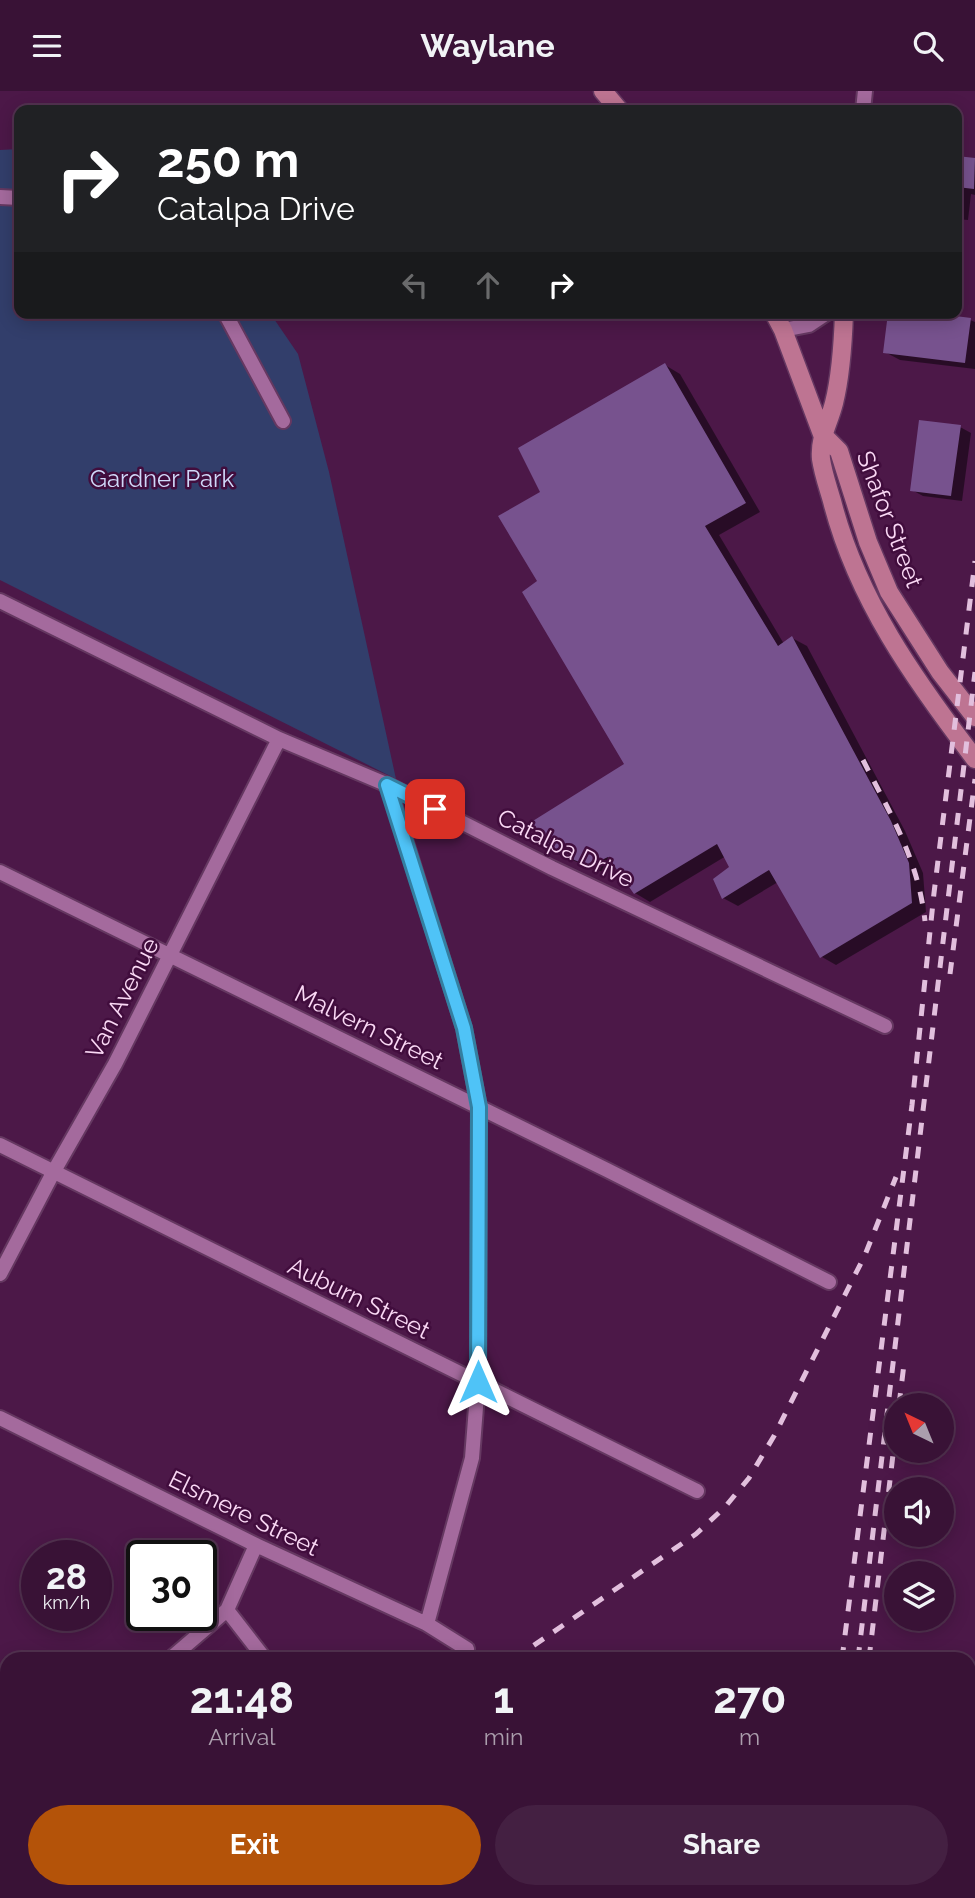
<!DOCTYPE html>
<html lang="en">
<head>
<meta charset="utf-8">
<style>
	body { margin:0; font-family:Raleway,sans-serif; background:#442042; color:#f1f3f6; height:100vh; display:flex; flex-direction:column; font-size:26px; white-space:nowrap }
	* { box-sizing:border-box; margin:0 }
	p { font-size:23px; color:#ab9ead }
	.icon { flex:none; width:38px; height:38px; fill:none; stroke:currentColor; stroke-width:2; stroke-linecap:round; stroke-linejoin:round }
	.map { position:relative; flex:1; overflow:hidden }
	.sheet { position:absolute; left:0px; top:1561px; width:976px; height:247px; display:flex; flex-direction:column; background:#391236; border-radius:21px 21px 0 0; box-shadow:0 4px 18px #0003,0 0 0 2px #533251 }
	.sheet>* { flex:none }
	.banner { position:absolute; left:14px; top:14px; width:948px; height:214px; border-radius:14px; box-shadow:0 4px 18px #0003,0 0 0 2px #533251; background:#202124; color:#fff; overflow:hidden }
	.needle { width:46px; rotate:317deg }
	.controls { position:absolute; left:884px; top:1302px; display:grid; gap:14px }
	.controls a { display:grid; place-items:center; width:70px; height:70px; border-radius:50%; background:#391236; box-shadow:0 4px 18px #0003,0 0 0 2px #533251; font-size:35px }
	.speed { position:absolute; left:21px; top:1449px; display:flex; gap:14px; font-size:35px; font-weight:700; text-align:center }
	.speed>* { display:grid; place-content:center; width:91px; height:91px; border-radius:50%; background:#391236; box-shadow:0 4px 18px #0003,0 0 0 2px #533251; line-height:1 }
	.speed small { font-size:18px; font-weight:400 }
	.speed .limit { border:4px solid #111; border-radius:10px; background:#fff; color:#111 }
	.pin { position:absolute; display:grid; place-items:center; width:60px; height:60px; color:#fff; margin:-30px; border-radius:14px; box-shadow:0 4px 10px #0006 }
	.me { position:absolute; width:77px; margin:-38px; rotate:0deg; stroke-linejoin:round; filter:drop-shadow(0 0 5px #0008) }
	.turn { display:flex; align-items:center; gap:24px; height:147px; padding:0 28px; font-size:32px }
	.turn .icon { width:91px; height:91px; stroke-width:2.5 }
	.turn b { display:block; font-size:49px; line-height:60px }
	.lanes { display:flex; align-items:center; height:66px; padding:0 28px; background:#0003; justify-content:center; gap:35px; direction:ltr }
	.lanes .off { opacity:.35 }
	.eta { display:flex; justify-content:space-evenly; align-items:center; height:119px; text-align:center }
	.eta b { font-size:42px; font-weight:700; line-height:49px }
	.cta { display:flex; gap:14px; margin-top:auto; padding:14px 28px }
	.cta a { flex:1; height:80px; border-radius:42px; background:#b45309; color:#fff; font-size:28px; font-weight:700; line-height:80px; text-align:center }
	.cta a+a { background:#442042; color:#f1f3f6 }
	header { display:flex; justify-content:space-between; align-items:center; height:91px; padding:0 28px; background:#391236; font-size:32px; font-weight:700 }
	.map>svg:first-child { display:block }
</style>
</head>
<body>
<header><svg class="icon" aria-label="menu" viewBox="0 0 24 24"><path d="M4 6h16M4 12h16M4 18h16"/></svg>Waylane<svg class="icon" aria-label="search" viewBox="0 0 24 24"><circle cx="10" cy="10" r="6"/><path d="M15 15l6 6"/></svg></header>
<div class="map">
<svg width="975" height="1807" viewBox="0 0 975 1807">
	<rect width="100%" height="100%" fill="#4c1848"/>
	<!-- green -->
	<path fill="#323e6b" d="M 19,58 L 19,222 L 270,222 L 298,263 L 329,381 L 396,688 L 0,489 L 0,59 Z"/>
	<!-- shadow -->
	<path fill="#0007" d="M 957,67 L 975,68 L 975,104 L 971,103 L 968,129 L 957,128 Z
		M 970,229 L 975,231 L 975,278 L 900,269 L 885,261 Z
		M 665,274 L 680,283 L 760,421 L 719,444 L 784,553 L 792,547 L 807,555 L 905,740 L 923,782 L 926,821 L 836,874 L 822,866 L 778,791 L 738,815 L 723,807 L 732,776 L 726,765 L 650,811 L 635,802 L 618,776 L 605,782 L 562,765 L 546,756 L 627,674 L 539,491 L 543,401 Z
		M 960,336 L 971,342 L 962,410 L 923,405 L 912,399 Z
		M 245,1801 L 698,1801 L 699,1807 L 647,1807 L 647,1803 L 627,1807 L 237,1807 Z"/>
	<!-- building -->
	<path fill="#77528e" d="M 957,65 L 975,67 L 974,98 L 957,96 Z
		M 888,222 L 932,222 L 971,227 L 965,272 L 883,262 Z
		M 665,272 L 746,412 L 705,435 L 778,555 L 792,545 L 891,730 L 909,772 L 912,812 L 820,867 L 769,779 L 722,808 L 713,788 L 729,776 L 717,753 L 634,803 L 608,766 L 589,775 L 545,757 L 528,733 L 624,673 L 522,501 L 537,490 L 498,425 L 540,401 L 518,357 Z
		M 919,329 L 961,334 L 951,405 L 910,400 Z
		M 242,1801 L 609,1801 L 610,1807 L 234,1807 Z
		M 645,1801 L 686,1801 L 687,1807 L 646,1807 Z"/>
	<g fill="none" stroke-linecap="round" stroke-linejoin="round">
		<!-- minor casing -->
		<g stroke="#653861" stroke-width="18">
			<path id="minor" d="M 863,19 L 865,0
				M 0,106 L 19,107
				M 225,222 L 283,330
				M 783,239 L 809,234 L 827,222
				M 0,510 L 279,648 L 388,694 L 552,777 L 885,935
				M 388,694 L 464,937 L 479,1016 L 478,1291 L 472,1367 L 427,1533
				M 0,781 L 607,1079 L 829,1191
				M 0,1054 L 697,1400
				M 0,1183 L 54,1080 L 115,973 L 279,648
				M 0,1327 L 256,1454 L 427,1533 L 467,1558
				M 227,1519 L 265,1568
				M 170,1568 L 227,1519 L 256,1454
				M 0,1636 L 7,1645
				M 0,1704 L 7,1699
				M 135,1801 L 140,1807"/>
		</g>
		<!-- secondary casing -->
		<g stroke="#653861" stroke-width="21">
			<path id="secondary" d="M 603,0 L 619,19
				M 774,222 L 783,239 L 822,343 L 839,360 L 868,451 L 889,501 L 940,581 L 975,626
				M 844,222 C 843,251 841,284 834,312 C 829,332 819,347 821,368 C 823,382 828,396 832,410 C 857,508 914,588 975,668"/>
		</g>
		<!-- primary casing -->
		<g stroke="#653861" stroke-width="21">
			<path id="primary" d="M 972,1807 L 975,1796"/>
		</g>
		<!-- minor -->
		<use href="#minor" stroke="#a46a9d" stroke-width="14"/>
		<!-- secondary -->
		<use href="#secondary" stroke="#be7492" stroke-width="18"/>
		<!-- primary -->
		<use href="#primary" stroke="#d97e87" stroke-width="18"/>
		<!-- rail -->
		<path stroke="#e2bfdd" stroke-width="5" stroke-dasharray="12 12" stroke-linecap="butt" d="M 863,669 C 891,724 918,768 925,830
			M 950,883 L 975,688
			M 899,1314 L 904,1273
			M 514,1568 L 696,1443 L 725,1416 L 749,1387 L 774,1345 L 865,1164 L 896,1086
			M 842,1568 L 912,1014 L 934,802 L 975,470
			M 858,1568 L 975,581
			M 869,1568 L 896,1338
			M 768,1801 L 769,1807
			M 191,1807 L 201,1801
			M 815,1807 L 815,1801
			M 827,1807 L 828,1801
			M 841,1807 L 842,1801"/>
	</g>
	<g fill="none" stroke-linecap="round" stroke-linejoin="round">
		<!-- route casing -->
		<g stroke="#337fa1" stroke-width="18">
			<path id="route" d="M 435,718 L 387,694 L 464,937 L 479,1016 L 478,1291"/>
		</g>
		<!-- route -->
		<use href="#route" stroke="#4fc3f7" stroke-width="12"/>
	</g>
	<g text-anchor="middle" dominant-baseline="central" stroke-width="5" stroke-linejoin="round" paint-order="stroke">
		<!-- park labels -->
		<g font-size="24" fill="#cfd9f9" stroke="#410d3d">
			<text x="162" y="387">Gardner Park</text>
		</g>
		<!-- street labels -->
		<g font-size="24" fill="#fad9f5" stroke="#410d3d">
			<text transform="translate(890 428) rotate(69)">Shafor Street</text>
			<text transform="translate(566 757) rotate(26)">Catalpa Drive</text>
			<text transform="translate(122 907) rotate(-63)">Van Avenue</text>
			<text transform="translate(369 936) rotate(26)">Malvern Street</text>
			<text transform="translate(359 1207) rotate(26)">Auburn Street</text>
			<text transform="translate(244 1422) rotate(26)">Elsmere Street</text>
		</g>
	</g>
</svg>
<div class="controls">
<a><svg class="needle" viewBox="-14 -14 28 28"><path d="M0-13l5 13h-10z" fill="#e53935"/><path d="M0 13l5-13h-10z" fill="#ab9ead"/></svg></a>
<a><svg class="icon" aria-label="sound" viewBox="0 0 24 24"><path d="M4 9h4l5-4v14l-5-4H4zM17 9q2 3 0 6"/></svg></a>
<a><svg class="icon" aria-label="layers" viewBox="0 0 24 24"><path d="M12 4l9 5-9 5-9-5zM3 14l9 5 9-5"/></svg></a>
</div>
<div class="speed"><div>28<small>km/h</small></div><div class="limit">30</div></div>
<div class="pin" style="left:435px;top:718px;background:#d93025"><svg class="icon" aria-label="arrive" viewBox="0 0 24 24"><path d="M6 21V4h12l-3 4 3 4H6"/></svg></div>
<svg class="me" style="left:478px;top:1291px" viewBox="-20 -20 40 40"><path d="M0-17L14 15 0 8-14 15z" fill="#4fc3f7" stroke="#fff" stroke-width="4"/></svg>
<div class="banner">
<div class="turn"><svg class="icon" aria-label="right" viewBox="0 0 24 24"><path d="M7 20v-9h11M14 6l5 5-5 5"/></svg><div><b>250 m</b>Catalpa Drive</div></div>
<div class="lanes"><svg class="icon off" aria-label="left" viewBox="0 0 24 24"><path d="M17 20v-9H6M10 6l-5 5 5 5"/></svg><svg class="icon off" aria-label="ahead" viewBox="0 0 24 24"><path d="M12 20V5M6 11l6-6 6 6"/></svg><svg class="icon" aria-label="right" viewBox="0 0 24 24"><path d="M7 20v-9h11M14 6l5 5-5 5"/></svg></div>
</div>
<section class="sheet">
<div class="eta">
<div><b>21:48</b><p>Arrival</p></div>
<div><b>1</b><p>min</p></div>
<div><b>270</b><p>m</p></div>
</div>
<div class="cta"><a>Exit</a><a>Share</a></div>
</section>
</div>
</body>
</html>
